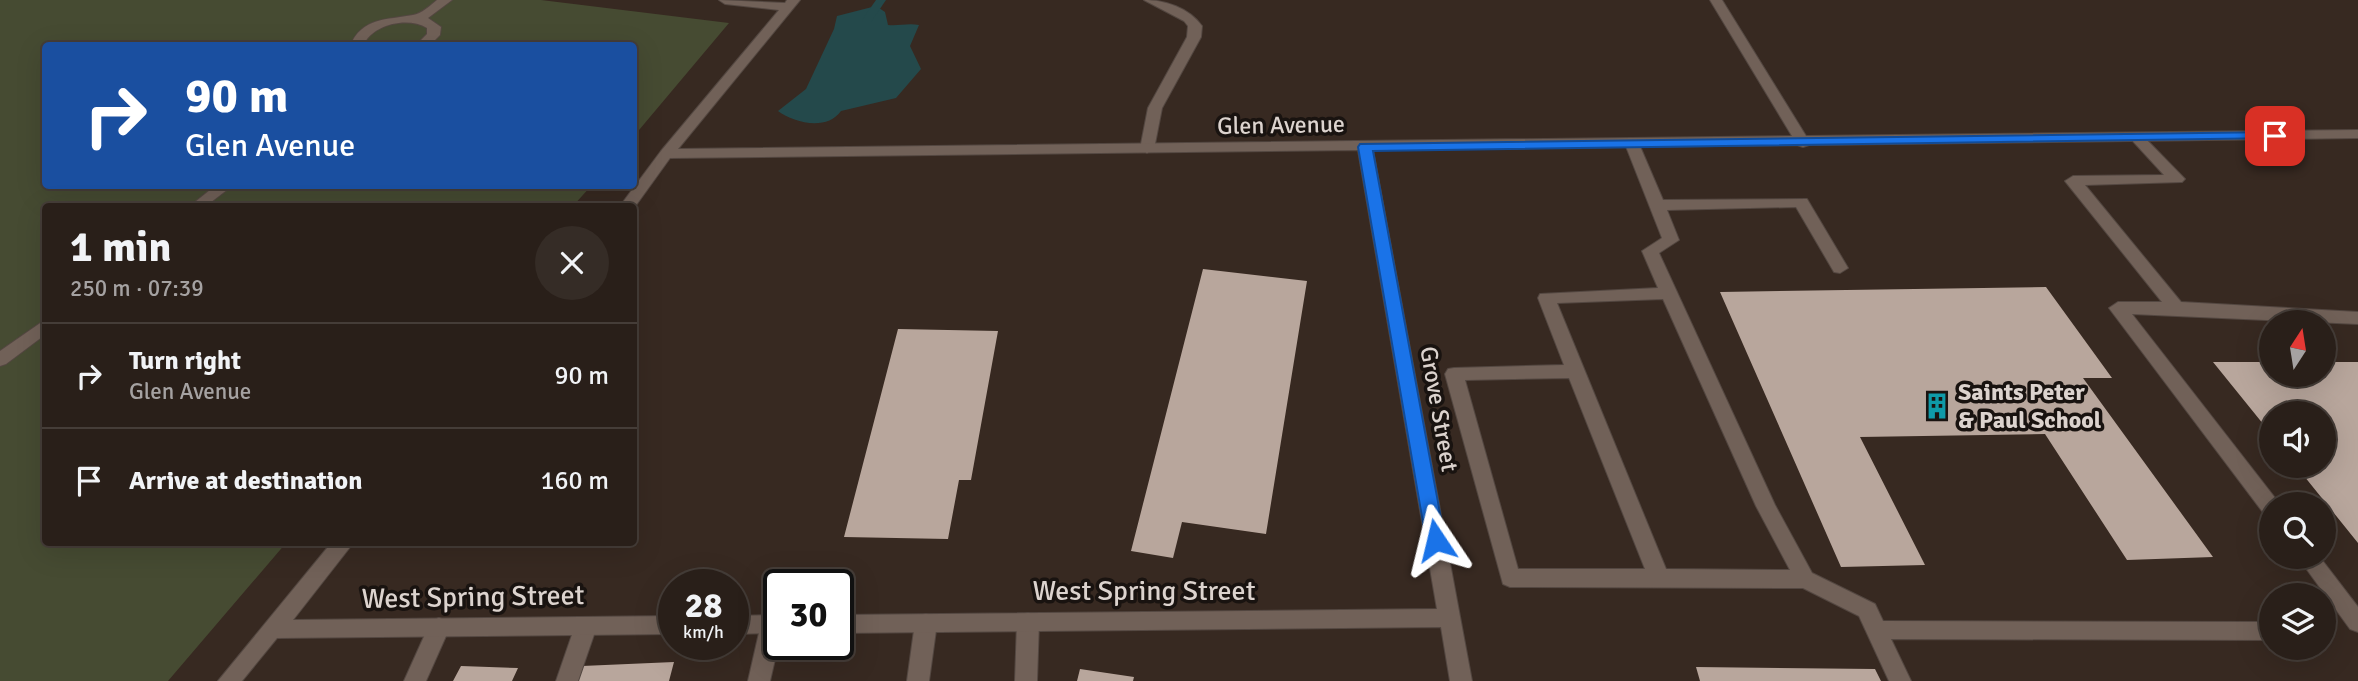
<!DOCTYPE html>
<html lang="en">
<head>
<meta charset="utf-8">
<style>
	body { margin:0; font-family:Signika,sans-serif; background:#352c26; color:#f1f3f6; height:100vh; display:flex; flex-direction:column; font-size:26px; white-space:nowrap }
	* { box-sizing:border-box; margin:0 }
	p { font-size:23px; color:#a5a2a2 }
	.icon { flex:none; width:38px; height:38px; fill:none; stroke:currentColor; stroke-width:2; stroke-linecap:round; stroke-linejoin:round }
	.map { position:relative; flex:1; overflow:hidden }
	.panel { position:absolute; left:42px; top:203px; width:595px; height:343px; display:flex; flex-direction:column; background:#291f19; border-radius:7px; box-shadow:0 7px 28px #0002,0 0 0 2px #453d38 }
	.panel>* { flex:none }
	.hud { position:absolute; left:42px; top:42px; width:595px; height:147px; border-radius:7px; box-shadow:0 7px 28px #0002,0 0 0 2px #453d38; background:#1a4fa0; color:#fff; overflow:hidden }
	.needle { width:46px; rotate:12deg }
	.tools { position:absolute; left:2259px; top:310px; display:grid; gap:14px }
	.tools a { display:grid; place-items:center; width:77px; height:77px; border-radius:50%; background:#291f19; box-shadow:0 7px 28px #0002,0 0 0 2px #453d38; font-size:35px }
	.speed { position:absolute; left:658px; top:569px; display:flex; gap:14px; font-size:35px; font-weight:700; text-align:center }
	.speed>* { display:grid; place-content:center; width:91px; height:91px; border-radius:50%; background:#291f19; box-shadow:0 7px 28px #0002,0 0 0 2px #453d38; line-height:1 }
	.speed small { font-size:18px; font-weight:400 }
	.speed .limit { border:4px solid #111; border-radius:10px; background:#fff; color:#111 }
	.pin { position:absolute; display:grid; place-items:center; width:60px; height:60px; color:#fff; margin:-30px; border-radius:14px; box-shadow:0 4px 10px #0006 }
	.me { position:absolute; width:77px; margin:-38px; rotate:350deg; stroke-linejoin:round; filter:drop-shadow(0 0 5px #0008) }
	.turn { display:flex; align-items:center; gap:24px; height:147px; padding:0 28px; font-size:32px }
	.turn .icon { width:91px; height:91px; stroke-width:2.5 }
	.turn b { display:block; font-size:49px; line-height:60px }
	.round { display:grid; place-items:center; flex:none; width:74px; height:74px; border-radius:37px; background:#352c26 }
	.overview { display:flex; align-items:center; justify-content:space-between; height:119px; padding:0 28px }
	h1 { font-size:42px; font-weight:700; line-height:52px }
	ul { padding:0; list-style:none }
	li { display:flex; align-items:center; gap:21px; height:105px; padding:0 28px; border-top:2px solid #453d38 }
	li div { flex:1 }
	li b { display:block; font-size:26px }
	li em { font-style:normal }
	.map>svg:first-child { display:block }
</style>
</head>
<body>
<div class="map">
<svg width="2358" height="681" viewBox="0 0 2358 681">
	<rect width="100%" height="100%" fill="#372921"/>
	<!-- green -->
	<path fill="#464b32" d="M 0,0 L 541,0 L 729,23 L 634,136 L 634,46 L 46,46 L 46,186 L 591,186 L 573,206 L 46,206 L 46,542 L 286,543 L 168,681 L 0,681 Z"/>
	<!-- water -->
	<path fill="#24494b" d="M 876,6 L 885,12 L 888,25 C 899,26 908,23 919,25 L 910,46 L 921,69 L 896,98 L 841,111 C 827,131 794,123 778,111 L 806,89 L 834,29 L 837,16 Z"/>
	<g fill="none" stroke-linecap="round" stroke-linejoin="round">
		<!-- stream -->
		<path fill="#24494b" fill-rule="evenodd" d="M 876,0 L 886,0 L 871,22 L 863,22 L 862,20 Z"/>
	</g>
	<!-- building -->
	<path fill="#b8a69c" d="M 1203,269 L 1307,281 L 1266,534 L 1182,522 L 1173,558 L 1131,551 Z
		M 2046,287 L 2112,378 L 2083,378 L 2213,557 L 2127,560 L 2045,434 L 1860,437 L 1925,565 L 1841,567 L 1720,292 Z
		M 898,329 L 998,331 L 971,480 L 959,480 L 948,539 L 844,537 Z
		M 2213,362 L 2272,362 L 2272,374 L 2324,374 L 2324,362 L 2358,362 L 2358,543 L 2296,466 L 2324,466 L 2324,413 L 2272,413 L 2272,435 Z
		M 674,662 L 669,681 L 577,681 L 582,666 Z
		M 461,666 L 518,668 L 512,681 L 453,681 Z
		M 1696,667 L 1875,669 L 1881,681 L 1700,681 Z
		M 1080,669 L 1134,677 L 1133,681 L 1077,681 Z"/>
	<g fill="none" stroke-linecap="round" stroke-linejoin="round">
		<!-- service casing -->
		<g stroke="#534741" stroke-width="2">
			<path id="service" d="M 437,0 L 452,0 L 428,18 L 441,27 L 440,35 L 429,46 L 415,46 L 427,34 L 427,28 C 408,16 372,24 363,46 L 350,46 C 362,17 387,20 413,15 C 421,14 431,5 437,0 Z
				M 1144,0 C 1165,0 1189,8 1202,26 L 1201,37 L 1162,108 L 1154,149 L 1147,153 L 1140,149 L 1148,108 L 1187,37 L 1188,26 L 1184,21 Z
				M 2137,134 L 2142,135 L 2182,176 L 2185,179 L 2182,182 L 2085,185 L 2181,302 L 2358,312 L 2358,324 L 2132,314 L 2279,503 L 2272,504 L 2272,517 L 2265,515 L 2109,308 L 2118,302 L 2162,302 L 2065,181 L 2073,176 L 2164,175 L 2130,138 Z
				M 1632,140 L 1639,144 L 1663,200 L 1807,199 L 1848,268 L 1840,273 L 1834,272 L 1796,207 L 1667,210 L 1679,240 L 1659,253 L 1775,505 L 1812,573 L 1875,604 L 1883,621 L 2272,622 L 2272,640 L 1891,639 L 1911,681 L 1889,681 L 1859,616 L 1803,588 L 1510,587 L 1503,584 L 1445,374 L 1448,369 L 1454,368 L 1564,365 L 1538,298 L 1540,294 L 1658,288 L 1642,251 L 1662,238 L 1625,144 ZM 1663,299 L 1756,506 L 1790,570 L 1666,569 L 1557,303 ZM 1569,378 L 1645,569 L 1518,569 L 1465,380 Z
				M 215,186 L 232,186 L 206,206 L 190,206 Z
				M 46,319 L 46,334 L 6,364 L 0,366 L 0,351 Z
				M 2297,556 L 2319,556 L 2358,607 L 2358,632 L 2350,629 Z
				M 1028,613 L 1036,616 L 1039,622 L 1037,681 L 1015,681 L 1017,622 L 1020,616 Z
				M 926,614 L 934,617 L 937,623 L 929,681 L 907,681 L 915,623 L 918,617 Z
				M 772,615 L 779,617 L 779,642 L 770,681 L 748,681 L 761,624 L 764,618 Z
				M 586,617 L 594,620 L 597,626 L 578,681 L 556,681 L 575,626 L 578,620 Z
				M 439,618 L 447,621 L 450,627 L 426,681 L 404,681 L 431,621 Z"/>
		</g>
		<!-- minor casing -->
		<g stroke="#534741" stroke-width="2">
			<path id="minor" d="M 719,0 L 785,3 L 787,0 L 800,0 L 678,149 L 1792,136 L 1710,0 L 1722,0 L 1806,136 L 2358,130 L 2358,138 L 1809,145 L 1803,147 L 1797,145 L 1373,150 L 1472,681 L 1450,681 L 1441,627 L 838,633 L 838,615 L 1437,609 L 1358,150 L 670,158 L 634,208 L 620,206 L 661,151 L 779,10 L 725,4 Z
				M 332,542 L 354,542 L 293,620 L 674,616 L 674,634 L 277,638 L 242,681 L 218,681 Z
				M 779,615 L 779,633 L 733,634 L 733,616 Z"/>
		</g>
		<!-- service -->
		<use href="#service" fill="#716158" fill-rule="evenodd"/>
		<!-- minor -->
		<use href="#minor" fill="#716158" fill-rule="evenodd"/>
	</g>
	<!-- route -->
	<path fill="#1a73e8" stroke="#114b97" stroke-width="2" d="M 2275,132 L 2282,136 L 2280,138 L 1373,151 L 1445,540 L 1442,545 L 1436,547 L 1429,545 L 1426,540 L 1358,147 L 1360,144 Z"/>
	<!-- icons -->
	<defs>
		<g id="building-bare" transform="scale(2.1)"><path d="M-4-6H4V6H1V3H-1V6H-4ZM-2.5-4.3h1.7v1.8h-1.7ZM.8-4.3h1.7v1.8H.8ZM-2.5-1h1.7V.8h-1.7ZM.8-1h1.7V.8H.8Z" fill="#0f9aa8" stroke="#191310" stroke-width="2.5" paint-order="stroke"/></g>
	</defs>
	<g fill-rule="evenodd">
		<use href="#building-bare" x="1937" y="406"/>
	</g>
	<g text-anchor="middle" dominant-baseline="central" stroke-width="7" stroke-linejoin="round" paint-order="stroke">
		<!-- street labels -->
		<g font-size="24" fill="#dcd3ce" stroke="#191310">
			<text transform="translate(1281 125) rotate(-1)">Glen Avenue</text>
			<text transform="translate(1439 409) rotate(80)">Grove Street</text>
		</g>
		<!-- poi labels -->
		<g font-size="24" font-weight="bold" fill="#dcd3ce" stroke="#191310" text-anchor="start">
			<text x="1958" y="392">Saints Peter<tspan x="1958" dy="28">&amp; Paul School</tspan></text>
		</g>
		<!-- near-street labels -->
		<g font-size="28" fill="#dcd3ce" stroke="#191310">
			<text x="1144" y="591">West Spring Street</text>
			<text transform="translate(473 597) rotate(-1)">West Spring Street</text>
		</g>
	</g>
</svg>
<div class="tools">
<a><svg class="needle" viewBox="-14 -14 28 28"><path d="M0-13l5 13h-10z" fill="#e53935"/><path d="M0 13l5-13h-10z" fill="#a5a2a2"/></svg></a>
<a><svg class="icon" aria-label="sound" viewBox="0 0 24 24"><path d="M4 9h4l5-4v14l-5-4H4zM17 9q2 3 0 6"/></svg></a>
<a><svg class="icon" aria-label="search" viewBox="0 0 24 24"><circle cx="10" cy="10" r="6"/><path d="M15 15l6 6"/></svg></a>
<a><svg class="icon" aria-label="layers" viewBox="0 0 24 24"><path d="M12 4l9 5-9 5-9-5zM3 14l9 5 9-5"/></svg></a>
</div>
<div class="speed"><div>28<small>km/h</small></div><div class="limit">30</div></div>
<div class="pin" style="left:2275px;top:136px;background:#d93025"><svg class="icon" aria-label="arrive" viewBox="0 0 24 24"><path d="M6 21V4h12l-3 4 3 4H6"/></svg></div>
<svg class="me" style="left:1436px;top:540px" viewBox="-20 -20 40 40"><path d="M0-17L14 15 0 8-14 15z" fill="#1a73e8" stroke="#fff" stroke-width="4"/></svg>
<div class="hud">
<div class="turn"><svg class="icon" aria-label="right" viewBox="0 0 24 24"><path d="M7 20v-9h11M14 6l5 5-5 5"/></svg><div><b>90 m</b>Glen Avenue</div></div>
</div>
<section class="panel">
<div class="overview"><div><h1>1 min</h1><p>250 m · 07:39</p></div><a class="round"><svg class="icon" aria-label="close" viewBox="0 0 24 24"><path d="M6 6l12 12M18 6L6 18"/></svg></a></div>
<ul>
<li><svg class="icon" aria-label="right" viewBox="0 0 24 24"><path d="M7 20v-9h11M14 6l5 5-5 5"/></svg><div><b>Turn right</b><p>Glen Avenue</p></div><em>90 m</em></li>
<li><svg class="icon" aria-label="arrive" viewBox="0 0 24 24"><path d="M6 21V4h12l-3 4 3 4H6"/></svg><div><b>Arrive at destination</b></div><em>160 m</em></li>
</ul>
</section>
</div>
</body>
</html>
